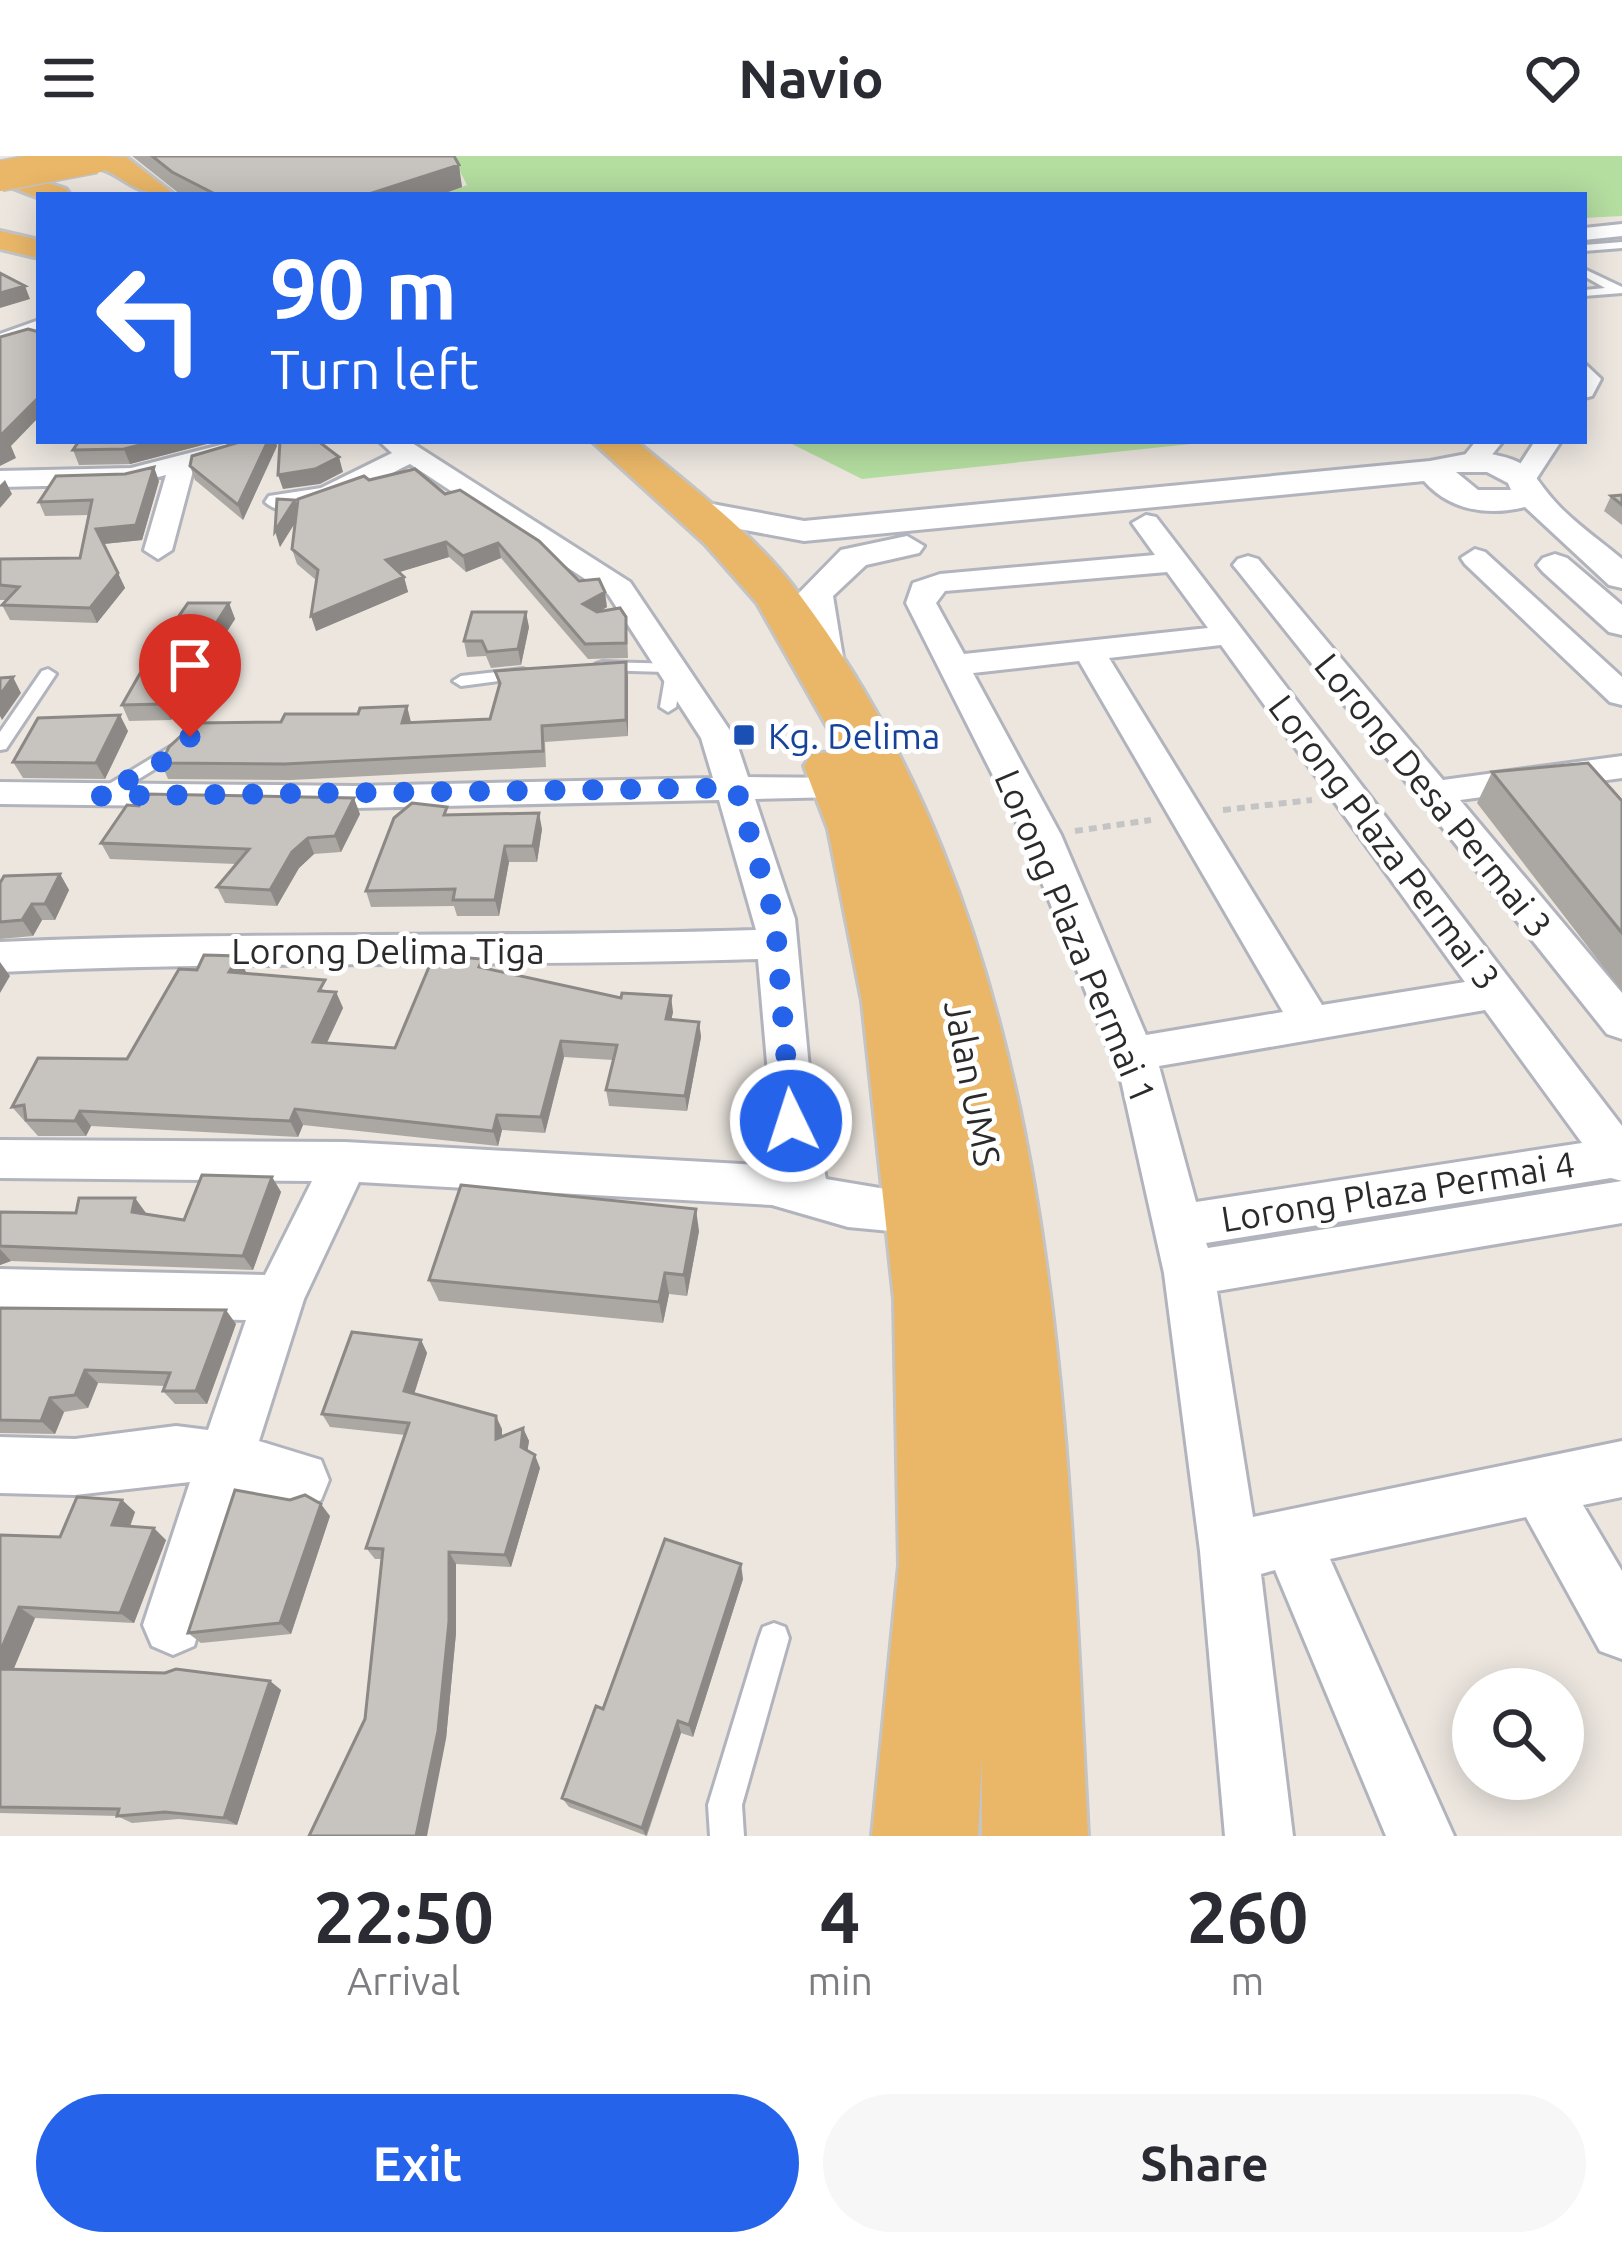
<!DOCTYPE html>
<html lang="en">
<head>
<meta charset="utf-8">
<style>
	body { margin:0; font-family:Ubuntu,sans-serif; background:#f7f7f7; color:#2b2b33; height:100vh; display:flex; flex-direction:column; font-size:45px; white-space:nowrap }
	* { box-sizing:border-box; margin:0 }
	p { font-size:39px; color:#7c7c81 }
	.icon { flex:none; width:66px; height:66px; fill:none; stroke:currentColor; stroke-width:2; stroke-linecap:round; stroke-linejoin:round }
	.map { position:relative; height:1680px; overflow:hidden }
	.sheet { display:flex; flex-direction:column; background:#fff; flex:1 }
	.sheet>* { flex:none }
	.hud { position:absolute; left:36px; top:36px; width:1551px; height:252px; border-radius:0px; box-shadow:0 6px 30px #0003; background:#2563eb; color:#fff; overflow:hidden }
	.controls { position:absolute; left:1452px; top:1512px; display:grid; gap:24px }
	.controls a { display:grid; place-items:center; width:132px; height:132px; border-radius:50%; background:#fff; box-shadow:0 6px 30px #0003; font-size:60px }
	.pin { position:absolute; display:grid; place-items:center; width:102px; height:102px; color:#fff; margin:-123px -51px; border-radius:50% 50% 50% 0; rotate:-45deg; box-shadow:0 0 12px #0007 }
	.pin .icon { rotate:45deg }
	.me { position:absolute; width:132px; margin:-66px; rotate:356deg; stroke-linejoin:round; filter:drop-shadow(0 0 9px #0008) }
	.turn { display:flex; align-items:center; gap:42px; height:252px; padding:0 36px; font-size:54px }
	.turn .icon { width:156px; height:156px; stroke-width:2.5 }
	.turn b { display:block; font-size:84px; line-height:102px }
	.eta { display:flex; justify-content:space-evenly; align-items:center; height:204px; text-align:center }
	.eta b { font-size:72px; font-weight:700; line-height:84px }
	.button { display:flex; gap:24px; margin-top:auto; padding:24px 36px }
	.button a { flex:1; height:138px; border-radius:72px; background:#2563eb; color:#fff; font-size:48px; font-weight:700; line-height:138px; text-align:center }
	.button a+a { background:#f7f7f7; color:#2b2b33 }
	header { display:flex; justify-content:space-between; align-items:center; height:156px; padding:0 36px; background:#fff; font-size:54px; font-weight:700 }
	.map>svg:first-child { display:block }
</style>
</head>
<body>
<header><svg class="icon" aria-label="menu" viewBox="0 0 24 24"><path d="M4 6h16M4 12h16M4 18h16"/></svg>Navio<svg class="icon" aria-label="heart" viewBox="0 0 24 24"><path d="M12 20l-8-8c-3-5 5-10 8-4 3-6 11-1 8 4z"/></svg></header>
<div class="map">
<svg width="1622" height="1680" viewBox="0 0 1622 1680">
	<rect width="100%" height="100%" fill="#ece6df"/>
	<!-- green -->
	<path fill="#b4dda0" d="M 452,0 L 1622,0 L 1622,60 L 1584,62 L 1584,39 L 441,39 L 467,29 Z
		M 786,285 L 1219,285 L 862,323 Z"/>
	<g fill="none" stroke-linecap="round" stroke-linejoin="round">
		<!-- service casing -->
		<g stroke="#b2b4bd" stroke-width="6">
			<path id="service" d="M 1622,86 L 1622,92 L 1584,95 L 1584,89 Z
				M 1584,113 L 1622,131 L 1622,137 L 1584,140 L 1584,134 L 1605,132 L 1584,120 Z
				M 602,506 L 681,508 L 683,511 L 676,551 L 668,556 L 660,551 L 666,516 L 596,514 L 596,508 Z
				M 48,513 L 56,518 L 6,593 L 0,594 L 0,576 L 42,515 Z
				M 523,513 L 529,515 L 529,521 L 461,530 L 453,525 L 461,520 Z
				M 180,585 L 189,590 L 186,594 L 106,643 L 100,645 L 91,639 Z
				M 774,1467 L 785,1471 L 789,1482 L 742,1649 L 744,1680 L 710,1680 L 708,1649 L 759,1482 L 763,1471 Z"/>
		</g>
		<!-- minor casing -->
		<g stroke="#b2b4bd" stroke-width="6">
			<path id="minor" d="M 1622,68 L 1622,80 L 1584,84 L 1584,72 Z
				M 39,164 L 39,179 L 0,193 L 0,178 Z
				M 1584,207 L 1601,223 L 1592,240 L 1584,242 Z
				M 236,285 L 279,285 L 194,311 L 172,394 L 158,403 L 144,394 L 166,319 L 131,328 L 0,331 L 0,315 L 131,312 Z
				M 379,285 L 409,285 L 630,426 L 735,582 L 748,621 L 853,622 L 858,630 L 840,641 L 755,643 L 795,763 L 814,965 L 826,1023 L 939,1042 L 946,1057 L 939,1072 L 922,1078 L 848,1071 L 772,1049 L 359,1026 L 304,1143 L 259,1285 L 321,1304 L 329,1324 L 321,1344 L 301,1352 L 243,1337 L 194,1490 L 173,1499 L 152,1490 L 143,1469 L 190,1326 L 75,1339 L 0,1337 L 0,1281 L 75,1283 L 176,1270 L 208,1274 L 246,1164 L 0,1159 L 0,1113 L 265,1119 L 312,1025 L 0,1022 L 0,984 L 345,986 L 776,1010 L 758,803 C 505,811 252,804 0,816 L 0,786 C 252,775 504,782 756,774 L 719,644 L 354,652 L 0,648 L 0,626 L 354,630 L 713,622 L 701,582 L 608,438 L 410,308 C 377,323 297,376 265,346 L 269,340 L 321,332 L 392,297 Z
				M 1476,285 L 1503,285 L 1482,311 L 1464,311 L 1460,305 Z
				M 1535,285 L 1561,285 L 1533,328 L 1515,328 L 1511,322 Z
				M 1146,359 L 1156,361 L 1186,400 L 1622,970 L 1622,1067 L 1217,1135 L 1253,1361 L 1622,1285 L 1622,1341 L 1583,1349 L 1622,1415 L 1622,1503 L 1600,1495 L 1526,1361 L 1330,1403 L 1454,1680 L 1386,1680 L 1275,1414 L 1261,1418 L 1293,1680 L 1225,1680 L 1200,1395 L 1164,1117 L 1121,924 L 1023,679 L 906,447 L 913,427 L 940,418 L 1155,399 L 1132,367 ZM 1167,416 L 1208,472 L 964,498 L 936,447 L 945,435 ZM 1221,489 L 1465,826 L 1322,849 L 1109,502 ZM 1079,505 L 1283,856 L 1146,879 L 1061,679 L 973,517 ZM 1485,854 L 1582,987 L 1196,1046 L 1159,910 ZM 1611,1022 L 1622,1025 L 1208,1092 L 1206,1087 Z
				M 1475,393 L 1485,396 L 1622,521 L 1622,549 L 1610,546 L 1465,408 L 1461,402 Z
				M 1248,400 L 1258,403 L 1443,624 L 1622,600 L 1622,622 L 1460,644 L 1622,837 L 1622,883 L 1607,878 L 1238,415 L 1233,409 L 1238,403 Z"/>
		</g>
		<!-- tertiary casing -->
		<g stroke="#b2b4bd" stroke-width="6">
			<path id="tertiary" d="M 1477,296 C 1539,304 1526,317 1562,353 C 1580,371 1602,386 1622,403 L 1622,432 L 1609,429 L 1525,351 C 1489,360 1450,355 1424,325 L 804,385 L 696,365 L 679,355 L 696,345 L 804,365 L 1430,305 ZM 1456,316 L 1487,316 L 1508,327 L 1511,334 L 1478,334 Z
				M 907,380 L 924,390 L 919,397 L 866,409 L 833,440 L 845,514 L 825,526 L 811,522 L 805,514 L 797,439 L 841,394 Z
				M 1555,398 L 1567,402 L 1622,449 L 1622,479 L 1609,476 L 1543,416 L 1537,409 L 1543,402 Z"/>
		</g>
		<!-- trunk casing -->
		<g stroke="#c4c4c4" stroke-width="6">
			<path id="trunk" d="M 83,0 L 126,1 L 175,39 C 126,39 129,18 86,8 Z
				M 0,10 L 66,33 L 70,39 L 39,42 L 0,27 Z
				M 0,75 L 39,84 L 39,102 L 0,93 Z
				M 592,285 L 636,285 C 691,331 752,376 796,434 C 1065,788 1065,1257 1088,1680 L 982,1680 L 982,1601 L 978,1680 L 872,1680 L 899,1409 L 894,1143 L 862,845 L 828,673 L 804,610 L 812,598 L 841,595 L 757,447 L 705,388 Z"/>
		</g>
		<!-- path -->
		<path stroke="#c4c4c4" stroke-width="6" stroke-dasharray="8 6" stroke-linecap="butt" d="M 1223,654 L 1312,644
			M 1075,675 L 1151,664"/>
		<!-- service -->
		<use href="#service" fill="#fff" fill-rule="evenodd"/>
		<!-- minor -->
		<use href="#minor" fill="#fff" fill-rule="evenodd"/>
		<!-- tertiary -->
		<use href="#tertiary" fill="#fff" fill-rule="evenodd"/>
		<!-- trunk -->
		<use href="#trunk" fill="#eab768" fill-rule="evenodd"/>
		<!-- trunk-bridge casing -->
		<g stroke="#c4c4c4" stroke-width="33" stroke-linecap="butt">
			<path id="trunk-bridge" d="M 0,20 L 95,2"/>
		</g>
		<!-- trunk-bridge -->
		<use href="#trunk-bridge" stroke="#eab768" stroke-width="30"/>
	</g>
	<!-- wall -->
	<path fill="#aba8a3" d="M 132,0 L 454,0 L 462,31 L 440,39 L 181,39 Z
		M 79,285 L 218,285 L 130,308 L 79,309 L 73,294 Z
		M 242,285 L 275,285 L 277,290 L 243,364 L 195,324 L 190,310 Z
		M 369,324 L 445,338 L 579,425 L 607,451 L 600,455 L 627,476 L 628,502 L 588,503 L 501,402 L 466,416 L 449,401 L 399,416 L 404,421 L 408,436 L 316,475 L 316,424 L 297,408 L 292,393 L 295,366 L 280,391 L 275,375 L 295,344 L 297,350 Z
		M 159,325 L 142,384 L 104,388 L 125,432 L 97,467 L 10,464 L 2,449 L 6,444 L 0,444 L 0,403 L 80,402 L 89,359 L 45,360 L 39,346 Z
		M 1622,339 L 1622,369 L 1604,355 L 1611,340 Z
		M 229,447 L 235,463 L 212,499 L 172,495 L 165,480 Z
		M 529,471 L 521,509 L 491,512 L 486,500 L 467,501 L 464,485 Z
		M 495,515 L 628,521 L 628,580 L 545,586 L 546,611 L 291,624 L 168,623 L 161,607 L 411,566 L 490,563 L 499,531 Z
		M 189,527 L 171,564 L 129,565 L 122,549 Z
		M 128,575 L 105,623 L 23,622 L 13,606 Z
		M 1492,616 L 1622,645 L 1622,835 L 1477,647 Z
		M 360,658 L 341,696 L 314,698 L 299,712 L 277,750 L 225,747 L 217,731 L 236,708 L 110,703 L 101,687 Z
		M 449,659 L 542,673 L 537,706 L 509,706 L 499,760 L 457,760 L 454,750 L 371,751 L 366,735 Z
		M 60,718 L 69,734 L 55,764 L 42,764 L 33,780 L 0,783 L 0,727 Z
		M 485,812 L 673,856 L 671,864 L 699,866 L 701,881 L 687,955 L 609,950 L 606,934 L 613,904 L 564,901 L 545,977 L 502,974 L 498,990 L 303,969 L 298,981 L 91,970 L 86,980 L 38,980 L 12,951 L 127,903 L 246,816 L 245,818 L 336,836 L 343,852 L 327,887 L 395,892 Z
		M 272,1021 L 281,1036 L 253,1114 L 11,1105 L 0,1109 L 0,1056 L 76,1057 L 135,1042 L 146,1058 L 184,1064 Z
		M 699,1075 L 687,1140 L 669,1138 L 663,1167 L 439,1145 L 429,1124 Z
		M 0,1152 L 236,1168 L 207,1248 L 175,1248 L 163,1235 L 165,1230 L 98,1227 L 88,1252 L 64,1256 L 55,1278 L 0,1277 Z
		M 421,1184 L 427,1197 L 414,1238 L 502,1273 L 502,1281 L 523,1272 L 529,1285 L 527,1295 L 540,1312 L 511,1411 L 456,1408 L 456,1477 L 446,1583 L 365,1563 L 382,1403 L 375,1403 L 366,1392 L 405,1279 L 330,1271 L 322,1258 Z
		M 122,1344 L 135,1356 L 130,1371 L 166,1384 L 134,1467 L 35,1462 L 13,1513 L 270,1525 L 281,1534 L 237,1669 L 179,1663 L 132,1667 L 117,1660 L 0,1657 L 0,1379 L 60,1381 Z
		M 330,1360 L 291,1478 L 201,1487 L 188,1477 Z
		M 743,1423 L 693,1581 L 681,1577 L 647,1680 L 569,1651 L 562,1642 L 603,1553 Z"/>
	<!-- shaded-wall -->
	<path fill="#8b8885" d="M 459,9 L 462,31 L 440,39 L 366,39 Z
		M 25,130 L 30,143 L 0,152 L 0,137 Z
		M 39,241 L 39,261 L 11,290 L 16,302 L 0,310 L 0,280 Z
		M 156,285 L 218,285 L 130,308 L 124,293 Z
		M 268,285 L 275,285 L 277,290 L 243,364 L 238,349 Z
		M 339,301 L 343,316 L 320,328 L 283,333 L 278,319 Z
		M 154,311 L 159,325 L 142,384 L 103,388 L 96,373 Z
		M 5,324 L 12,338 L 0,352 L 0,329 Z
		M 295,344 L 300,359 L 280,391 L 275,375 Z
		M 446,386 L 449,401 L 390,419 L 386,404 Z
		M 498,387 L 501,402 L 466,416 L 463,400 Z
		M 118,417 L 125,432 L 97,467 L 90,452 Z
		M 404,421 L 408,436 L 316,475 L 311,460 Z
		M 605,436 L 607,451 L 586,464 L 583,448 Z
		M 229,447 L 235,463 L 212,499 L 206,483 Z
		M 526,456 L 529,471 L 521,509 L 518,493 Z
		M 626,506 L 628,521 L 628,580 L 626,564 Z
		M 182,511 L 189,527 L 171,564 L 163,548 Z
		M 13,521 L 21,537 L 2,564 L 0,560 L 0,539 Z
		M 407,550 L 411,566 L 402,567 Z
		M 120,559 L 128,575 L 105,623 L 96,607 Z
		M 354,642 L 360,658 L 341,696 L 335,680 Z
		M 539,657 L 542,673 L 537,706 L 533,690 Z
		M 308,682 L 314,698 L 299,712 L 277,750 L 270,734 L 292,696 Z
		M 505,690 L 509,706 L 499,760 L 495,744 Z
		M 60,718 L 69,734 L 55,764 L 45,748 Z
		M 32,748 L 42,764 L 33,780 L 22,764 Z
		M 239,800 L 246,816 L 237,832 L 229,816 Z
		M 0,806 L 10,820 L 0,837 Z
		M 336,836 L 343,852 L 320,901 L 313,886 Z
		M 671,840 L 673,856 L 668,879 L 666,863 Z
		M 699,866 L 701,881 L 687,955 L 685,940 Z
		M 561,885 L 564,901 L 545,977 L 541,961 Z
		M 295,953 L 303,969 L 298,981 L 290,965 Z
		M 80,955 L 91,970 L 86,980 L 75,965 Z
		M 497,959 L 502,974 L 498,990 L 493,975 Z
		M 272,1021 L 281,1036 L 253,1114 L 243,1100 Z
		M 135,1042 L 146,1057 L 142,1071 L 132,1056 Z
		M 696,1053 L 699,1075 L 687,1140 L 684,1119 Z
		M 0,1093 L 11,1105 L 0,1109 Z
		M 665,1117 L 669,1138 L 663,1167 L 659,1146 Z
		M 226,1154 L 236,1168 L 207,1248 L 196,1235 Z
		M 421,1184 L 427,1197 L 411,1248 L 404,1235 Z
		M 85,1214 L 98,1227 L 88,1252 L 75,1239 Z
		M 50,1242 L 64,1256 L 55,1278 L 41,1265 Z
		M 496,1260 L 502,1273 L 502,1295 L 496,1283 Z
		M 523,1272 L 529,1285 L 526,1304 L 521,1291 Z
		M 535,1299 L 540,1312 L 511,1411 L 505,1399 Z
		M 122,1344 L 135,1356 L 126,1381 L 112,1369 Z
		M 321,1348 L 330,1360 L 291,1478 L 280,1467 Z
		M 154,1372 L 166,1384 L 134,1467 L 120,1457 Z
		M 449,1396 L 456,1408 L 456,1477 L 446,1583 L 427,1680 L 416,1680 Z
		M 741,1408 L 743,1423 L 693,1581 L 689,1569 Z
		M 19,1451 L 35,1462 L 10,1522 L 0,1516 L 0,1496 Z
		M 270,1525 L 281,1534 L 237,1669 L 224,1662 Z
		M 678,1565 L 681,1577 L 646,1680 L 642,1672 Z"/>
	<!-- building -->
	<path fill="#c7c3be" stroke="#8b8885" stroke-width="3" d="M 152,0 L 454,0 L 459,9 L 366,39 L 217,39 L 172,16 Z
		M 0,117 L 25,130 L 0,137 Z
		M 28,173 L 39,176 L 39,241 L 0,280 L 0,181 Z
		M 79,285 L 156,285 L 124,293 L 73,294 Z
		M 243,285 L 268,285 L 238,349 L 190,310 L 192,300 Z
		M 280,285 L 318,285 L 339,301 L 315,313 L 278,319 Z
		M 154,311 L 136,369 L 96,373 L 118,417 L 90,452 L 2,449 L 19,431 L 0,429 L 0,403 L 80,402 L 92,344 L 39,346 L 56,320 L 125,318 Z
		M 415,313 L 445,338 L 460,334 L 539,385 L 579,425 L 599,423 L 605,436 L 583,448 L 597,456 L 620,452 L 626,461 L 626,487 L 585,488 L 498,387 L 463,400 L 446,386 L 386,404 L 404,421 L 311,460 L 318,414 L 292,393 L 298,343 L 364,320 L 369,324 Z
		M 1622,339 L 1622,349 L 1611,340 Z
		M 277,343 L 295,344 L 275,375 Z
		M 188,447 L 229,447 L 206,483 L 165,480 Z
		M 472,456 L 526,456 L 518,493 L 487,496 L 482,485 L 464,485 Z
		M 626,506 L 626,564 L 542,570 L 543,595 L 285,608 L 161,607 L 169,591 L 195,567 L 281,566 L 285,558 L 358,558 L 360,552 L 407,550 L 402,567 L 490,563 L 500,527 L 495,515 Z
		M 182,511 L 163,548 L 122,549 L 142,514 Z
		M 13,521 L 0,539 L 0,522 Z
		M 120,559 L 96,607 L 13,606 L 38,562 Z
		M 1588,607 L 1622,645 L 1622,777 L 1492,616 Z
		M 145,638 L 354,642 L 335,680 L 308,682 L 292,696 L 270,734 L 217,731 L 249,693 L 101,687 L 127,649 L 139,650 Z
		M 412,647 L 447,651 L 444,659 L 539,657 L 533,690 L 505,690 L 495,744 L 453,744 L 455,733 L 366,735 L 394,662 Z
		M 60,718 L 45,748 L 32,748 L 22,764 L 0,766 L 0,727 L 4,720 Z
		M 204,799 L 239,800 L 229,816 L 325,824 L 319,835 L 336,836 L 313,886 L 395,892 L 434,799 L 482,803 L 479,811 L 621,842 L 622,837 L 671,840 L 666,863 L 699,866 L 685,940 L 606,934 L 617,889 L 561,885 L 541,961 L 497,959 L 493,975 L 295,953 L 290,965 L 80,955 L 75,965 L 26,964 L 24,949 L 12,951 L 38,902 L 127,903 L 179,813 L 197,814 Z
		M 202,1019 L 272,1021 L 243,1100 L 0,1090 L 0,1056 L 76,1057 L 79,1042 L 135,1042 L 132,1056 L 184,1064 Z
		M 461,1029 L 696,1053 L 684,1119 L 665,1117 L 659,1146 L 429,1124 Z
		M 0,1152 L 226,1154 L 196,1235 L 163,1235 L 170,1217 L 85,1214 L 75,1239 L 50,1242 L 41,1265 L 0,1264 Z
		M 352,1176 L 421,1184 L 404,1235 L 496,1260 L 496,1283 L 523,1272 L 521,1291 L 535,1299 L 505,1399 L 449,1396 L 449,1466 L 438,1575 L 416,1680 L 309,1680 L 365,1563 L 383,1393 L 366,1392 L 409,1267 L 322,1258 Z
		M 235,1334 L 290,1344 L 305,1339 L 321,1348 L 280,1467 L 188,1477 Z
		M 77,1341 L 122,1344 L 112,1369 L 154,1372 L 120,1457 L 19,1451 L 0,1496 L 0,1379 L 60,1381 Z
		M 665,1383 L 741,1408 L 689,1569 L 678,1565 L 642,1672 L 562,1642 L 596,1550 L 603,1553 Z
		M 0,1513 L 165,1517 L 176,1513 L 270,1525 L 224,1662 L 165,1656 L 117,1660 L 119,1653 L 0,1651 Z"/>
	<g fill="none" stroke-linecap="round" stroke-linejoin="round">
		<!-- route -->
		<path stroke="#2563eb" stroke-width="21" stroke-dasharray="0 37.8" d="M 190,581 L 160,607 L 98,640 L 736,632 L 775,763 L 791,965"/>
	</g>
	<!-- markers -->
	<rect fill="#1a4fb4" stroke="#fff" stroke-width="4.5" x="732" y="567" width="24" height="24" rx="6"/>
	<g text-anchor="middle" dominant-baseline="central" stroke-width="10" stroke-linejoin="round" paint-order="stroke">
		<!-- transit labels -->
		<g font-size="36" fill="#164399" stroke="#fff" text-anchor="start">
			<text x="768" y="579">Kg. Delima</text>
		</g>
		<!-- street labels -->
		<g font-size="36" fill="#2b2b2b" stroke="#fff">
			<text transform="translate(1434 639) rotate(51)">Lorong Desa Permai 3</text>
			<text transform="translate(1385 686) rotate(53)">Lorong Plaza Permai 3</text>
			<text transform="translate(1076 780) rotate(67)">Lorong Plaza Permai 1</text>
			<text x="388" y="794">Lorong Delima Tiga</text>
			<text transform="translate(973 927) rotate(79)">Jalan UMS</text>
			<text transform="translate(1398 1035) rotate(-9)">Lorong Plaza Permai 4</text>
		</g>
	</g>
</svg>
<div class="controls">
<a><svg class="icon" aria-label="search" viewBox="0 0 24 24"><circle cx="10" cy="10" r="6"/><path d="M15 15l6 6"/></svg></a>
</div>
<div class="pin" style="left:190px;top:581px;background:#d93025"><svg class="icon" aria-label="arrive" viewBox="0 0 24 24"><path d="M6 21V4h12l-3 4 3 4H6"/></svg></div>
<svg class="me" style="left:791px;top:965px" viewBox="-20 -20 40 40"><circle r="17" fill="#2563eb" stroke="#fff" stroke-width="3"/><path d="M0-11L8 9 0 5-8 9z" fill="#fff"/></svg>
<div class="hud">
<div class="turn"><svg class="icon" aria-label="left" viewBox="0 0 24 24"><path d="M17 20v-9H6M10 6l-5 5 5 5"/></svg><div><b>90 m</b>Turn left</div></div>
</div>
</div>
<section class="sheet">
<div class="eta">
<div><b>22:50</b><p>Arrival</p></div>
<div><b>4</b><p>min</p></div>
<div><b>260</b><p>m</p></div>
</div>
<div class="button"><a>Exit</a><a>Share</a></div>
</section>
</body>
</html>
